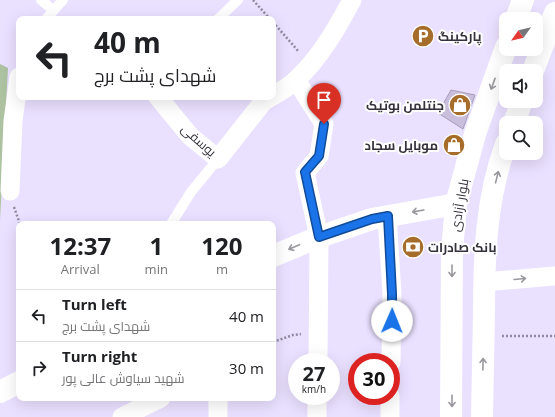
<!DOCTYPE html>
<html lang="en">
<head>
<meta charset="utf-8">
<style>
	body { margin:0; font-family:"Open Sans",Cairo,sans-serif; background:#f2f2f2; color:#202124; height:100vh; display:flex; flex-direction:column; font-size:15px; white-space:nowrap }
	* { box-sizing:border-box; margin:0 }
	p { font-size:13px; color:#757577 }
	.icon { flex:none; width:22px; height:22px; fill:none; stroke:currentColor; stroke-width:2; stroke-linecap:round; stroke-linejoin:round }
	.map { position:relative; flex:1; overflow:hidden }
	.sheet { position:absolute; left:16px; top:221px; width:260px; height:180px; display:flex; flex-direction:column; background:#fff; border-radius:8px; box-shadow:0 4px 16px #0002 }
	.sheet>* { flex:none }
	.top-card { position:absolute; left:16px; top:16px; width:260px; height:84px; border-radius:8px; box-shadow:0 4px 16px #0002; background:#fff; color:#202124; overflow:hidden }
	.needle { width:26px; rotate:236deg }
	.buttons { position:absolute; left:499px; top:12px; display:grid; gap:8px }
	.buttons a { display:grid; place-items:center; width:44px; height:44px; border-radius:8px; background:#fff; box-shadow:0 4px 16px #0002; font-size:20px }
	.speed { position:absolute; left:288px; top:353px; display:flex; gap:8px; font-size:20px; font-weight:700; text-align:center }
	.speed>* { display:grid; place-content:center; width:52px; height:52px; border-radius:50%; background:#fff; box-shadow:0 4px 16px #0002; line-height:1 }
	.speed small { font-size:10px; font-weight:400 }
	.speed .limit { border:6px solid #d22; background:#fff; color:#111 }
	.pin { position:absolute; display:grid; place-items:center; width:34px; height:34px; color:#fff; margin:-41px -17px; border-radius:50% 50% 50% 0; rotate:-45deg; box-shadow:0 0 4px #0007 }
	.pin .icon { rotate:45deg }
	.me { position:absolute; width:44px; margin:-22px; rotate:1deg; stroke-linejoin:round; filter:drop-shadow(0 0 3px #0008) }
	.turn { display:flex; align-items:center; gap:14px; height:84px; padding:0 12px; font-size:18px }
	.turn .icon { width:52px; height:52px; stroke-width:2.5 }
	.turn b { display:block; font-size:28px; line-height:34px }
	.eta { display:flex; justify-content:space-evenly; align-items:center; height:68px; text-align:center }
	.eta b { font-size:24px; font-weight:700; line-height:28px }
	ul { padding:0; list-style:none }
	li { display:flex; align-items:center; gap:12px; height:52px; padding:0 12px; border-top:1px solid #e0e0e0 }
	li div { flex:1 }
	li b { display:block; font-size:15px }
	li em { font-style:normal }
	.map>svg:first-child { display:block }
</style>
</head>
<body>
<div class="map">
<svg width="555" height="417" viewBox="0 0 555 417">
	<rect width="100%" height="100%" fill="#eae0ff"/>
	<!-- green -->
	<path fill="#acc2a1" d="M 0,64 L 8,68 L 0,220 Z"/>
	<!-- building -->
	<path fill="#c9bfdd" stroke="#a79eba" d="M 451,90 L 475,95 L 463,129 L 438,113 Z"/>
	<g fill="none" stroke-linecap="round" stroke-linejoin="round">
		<!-- path -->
		<path stroke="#90899f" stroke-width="2.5" stroke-dasharray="2 2" stroke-linecap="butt" d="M 253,0 L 270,19
			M 273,22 L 299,52
			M 14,207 L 20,224
			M 502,336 L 555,336
			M 273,342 L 293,335 L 301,334"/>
		<!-- service -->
		<path stroke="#fff" stroke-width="10" d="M 41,0 L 53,10
			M 46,19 L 63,0
			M 218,19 L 238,0
			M 171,224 L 191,192 L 218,159"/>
		<!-- minor -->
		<path stroke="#fff" stroke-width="19" d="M 296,80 L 324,124 L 319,156 L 305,173 L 319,237 L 318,362
			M 273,96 C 281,91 290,86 296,80 C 320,58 337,28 352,0
			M 158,97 L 190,136 L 218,159 L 263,102 L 271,97
			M 10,191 L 13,121 L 19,77
			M 387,216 L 392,294 L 391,362
			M 484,282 L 555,276
			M 218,398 L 218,417
			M 122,417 L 161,398
			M 317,417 L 317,396
			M 390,417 L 390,396"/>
		<!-- tertiary -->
		<path stroke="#fff" stroke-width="22" d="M 273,256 L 319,237 L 372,219 L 456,204
			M 0,392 L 19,382"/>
		<!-- primary -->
		<path stroke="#fff" stroke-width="22" d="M 516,19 L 523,0
			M 533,71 L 555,13
			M 514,123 L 522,101
			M 451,417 L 452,251 L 456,204 L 475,134 L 506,47
			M 482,417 C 483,382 483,348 484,313 C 484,256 486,198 506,144"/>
	</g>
	<!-- one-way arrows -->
	<defs><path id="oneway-shaft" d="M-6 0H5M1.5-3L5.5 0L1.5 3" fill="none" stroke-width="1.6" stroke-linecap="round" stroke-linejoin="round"/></defs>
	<g stroke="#9a989e">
		<use href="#oneway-shaft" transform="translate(493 84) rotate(110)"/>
		<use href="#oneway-shaft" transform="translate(497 177) rotate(-76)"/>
		<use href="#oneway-shaft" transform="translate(418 211) rotate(170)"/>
		<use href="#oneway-shaft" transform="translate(294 247) rotate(157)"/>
		<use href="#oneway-shaft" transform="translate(452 271) rotate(90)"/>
		<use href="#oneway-shaft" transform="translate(520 279) rotate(-5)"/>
		<use href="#oneway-shaft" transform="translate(483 364) rotate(-89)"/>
		<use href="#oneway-shaft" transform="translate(452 401) rotate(90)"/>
	</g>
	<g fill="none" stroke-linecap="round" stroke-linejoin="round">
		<!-- route casing -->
		<g stroke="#114b97" stroke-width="10">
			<path id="route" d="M 324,124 L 319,156 L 305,172 L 319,237 L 372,219 L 388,216 L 392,294 L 392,321"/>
		</g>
		<!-- route -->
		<use href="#route" stroke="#1a73e8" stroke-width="7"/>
	</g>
	<!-- icons -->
	<defs>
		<g id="parking-disc" transform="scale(1.15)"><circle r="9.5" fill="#a56c2a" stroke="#fff"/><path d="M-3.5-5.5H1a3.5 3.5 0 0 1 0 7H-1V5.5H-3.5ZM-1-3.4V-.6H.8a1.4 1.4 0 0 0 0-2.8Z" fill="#fff"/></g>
		<g id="shop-disc" transform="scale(1.15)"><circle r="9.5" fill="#a56c2a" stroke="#fff"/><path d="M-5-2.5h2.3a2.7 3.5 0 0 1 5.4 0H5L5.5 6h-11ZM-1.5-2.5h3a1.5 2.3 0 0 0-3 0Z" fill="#fff"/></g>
		<g id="bank-disc" transform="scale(1.15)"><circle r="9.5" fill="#a56c2a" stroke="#fff"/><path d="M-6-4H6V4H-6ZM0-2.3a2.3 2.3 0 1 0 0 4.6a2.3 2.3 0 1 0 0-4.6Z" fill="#fff"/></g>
	</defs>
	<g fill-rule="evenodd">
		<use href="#parking-disc" x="423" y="36"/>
		<use href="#shop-disc" x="460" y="105"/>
		<use href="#shop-disc" x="454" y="145"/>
		<use href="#bank-disc" x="413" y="247"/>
	</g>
	<g text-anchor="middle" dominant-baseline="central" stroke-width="4" stroke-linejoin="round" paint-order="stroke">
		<!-- poi labels -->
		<g font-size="13" font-weight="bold" fill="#35313d" stroke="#fff" text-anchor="start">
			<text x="438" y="36">پارکینگ</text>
			<text x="444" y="105" text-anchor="end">جنتلمن بوتیک</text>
			<text x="438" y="145" text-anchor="end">موبایل سجاد</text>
			<text x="428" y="247">بانک صادرات</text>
		</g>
		<!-- street labels -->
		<g font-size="13" fill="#35313d" stroke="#fff">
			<text transform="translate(199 140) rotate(42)">یوسفی</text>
			<text transform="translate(459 205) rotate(-80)">بلوار آزادی</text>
		</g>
	</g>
</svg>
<div class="buttons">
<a><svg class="needle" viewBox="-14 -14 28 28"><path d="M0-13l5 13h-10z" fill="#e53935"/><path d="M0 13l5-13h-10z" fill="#757577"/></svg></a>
<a><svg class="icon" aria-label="sound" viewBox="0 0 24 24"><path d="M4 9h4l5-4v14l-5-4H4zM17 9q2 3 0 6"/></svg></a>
<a><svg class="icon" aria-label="search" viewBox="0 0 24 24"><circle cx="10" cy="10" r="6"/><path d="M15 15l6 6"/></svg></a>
</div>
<div class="speed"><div>27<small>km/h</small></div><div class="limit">30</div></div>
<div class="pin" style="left:324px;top:124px;background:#d93025"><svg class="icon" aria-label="arrive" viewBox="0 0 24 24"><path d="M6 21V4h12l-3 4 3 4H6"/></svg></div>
<svg class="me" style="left:392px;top:321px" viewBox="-20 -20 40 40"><circle r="19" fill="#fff"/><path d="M0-13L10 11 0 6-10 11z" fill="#1a73e8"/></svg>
<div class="top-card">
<div class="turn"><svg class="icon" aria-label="left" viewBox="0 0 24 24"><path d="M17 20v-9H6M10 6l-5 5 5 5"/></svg><div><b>40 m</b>شهدای پشت برج</div></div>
</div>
<section class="sheet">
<div class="eta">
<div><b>12:37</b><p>Arrival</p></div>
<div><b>1</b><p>min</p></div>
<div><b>120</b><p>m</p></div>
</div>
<ul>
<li><svg class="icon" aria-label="left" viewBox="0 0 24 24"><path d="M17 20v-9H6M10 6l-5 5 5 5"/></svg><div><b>Turn left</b><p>شهدای پشت برج</p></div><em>40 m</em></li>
<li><svg class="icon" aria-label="right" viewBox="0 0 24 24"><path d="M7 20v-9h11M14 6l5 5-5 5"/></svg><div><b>Turn right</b><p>شهید سیاوش عالی پور</p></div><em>30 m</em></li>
</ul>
</section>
</div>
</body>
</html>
